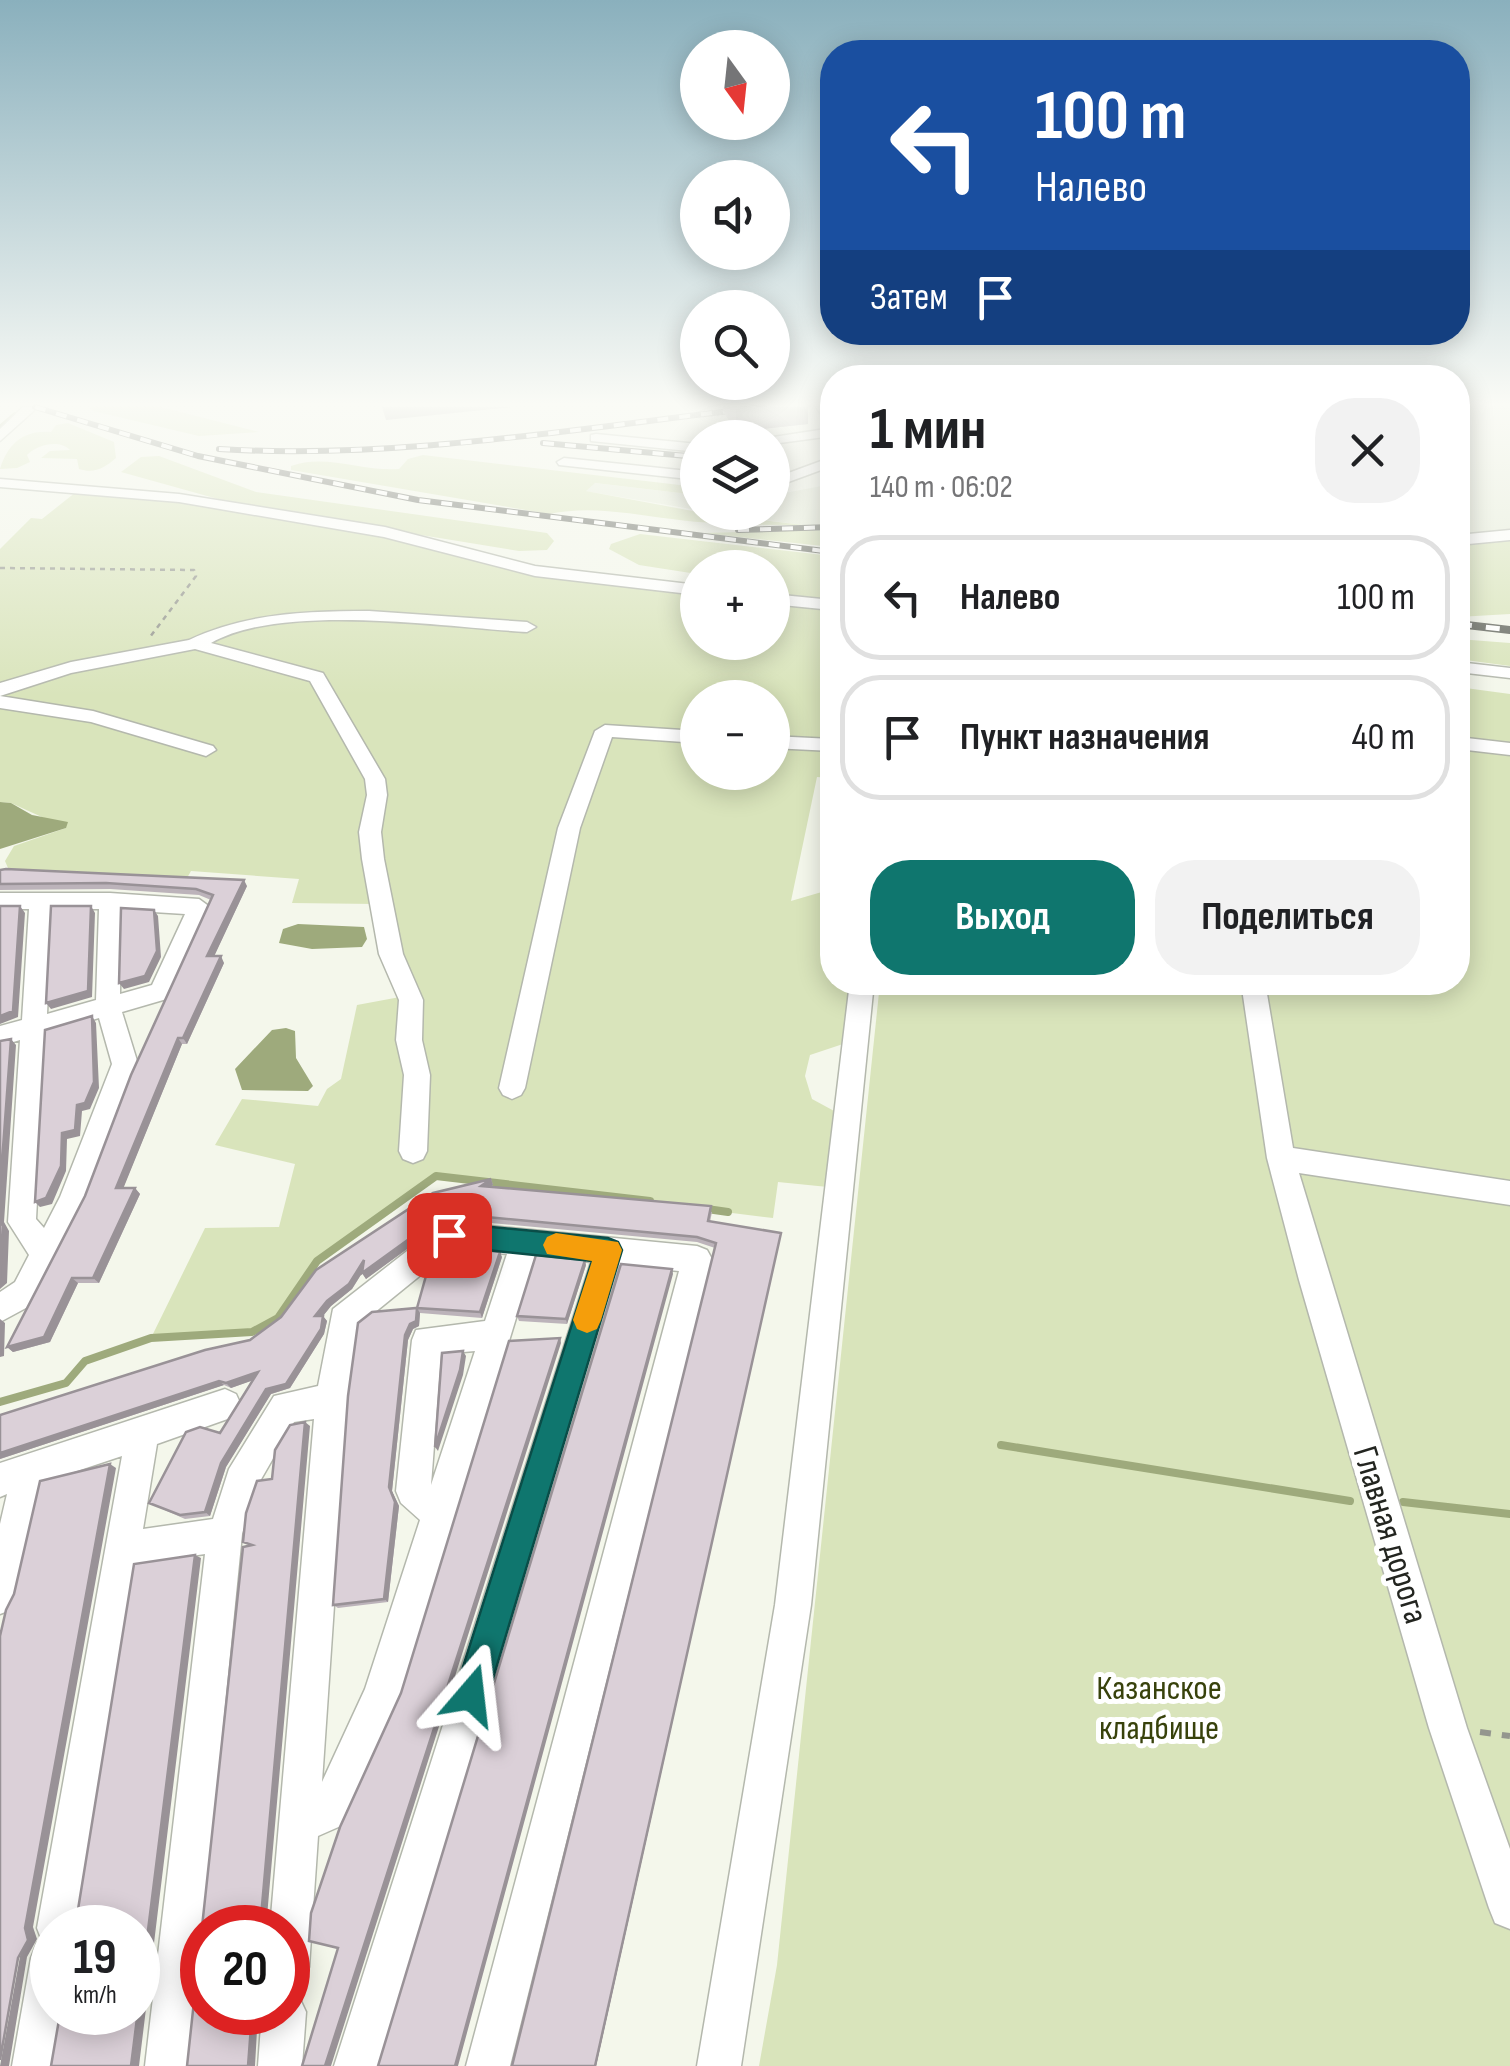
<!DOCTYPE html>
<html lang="ru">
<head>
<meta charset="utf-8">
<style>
	body { margin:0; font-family:"Sofia Sans Condensed",sans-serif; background:#f2f2f2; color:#202124; height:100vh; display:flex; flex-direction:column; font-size:38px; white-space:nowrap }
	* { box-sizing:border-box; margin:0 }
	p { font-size:32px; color:#757577 }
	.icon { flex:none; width:55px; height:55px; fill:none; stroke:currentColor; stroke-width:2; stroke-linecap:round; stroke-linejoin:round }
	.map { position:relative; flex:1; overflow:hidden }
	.drawer { position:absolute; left:820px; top:365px; width:650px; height:630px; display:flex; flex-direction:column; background:#fff; border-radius:40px; box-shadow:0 5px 25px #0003 }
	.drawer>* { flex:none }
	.banner { position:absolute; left:820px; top:40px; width:650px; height:305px; border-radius:40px; box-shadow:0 5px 25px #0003; background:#1a4fa0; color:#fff; overflow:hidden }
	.needle { width:65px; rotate:165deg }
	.buttons { position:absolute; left:680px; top:30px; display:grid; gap:20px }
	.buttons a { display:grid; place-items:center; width:110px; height:110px; border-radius:50%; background:#fff; box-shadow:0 5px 25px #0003; font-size:50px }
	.speed { position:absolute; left:30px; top:1905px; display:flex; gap:20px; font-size:50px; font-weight:700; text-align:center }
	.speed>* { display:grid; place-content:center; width:130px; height:130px; border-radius:50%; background:#fff; box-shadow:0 5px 25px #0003; line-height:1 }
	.speed small { font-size:25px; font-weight:400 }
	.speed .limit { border:15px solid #d22; background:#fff; color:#111 }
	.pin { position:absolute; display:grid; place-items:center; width:85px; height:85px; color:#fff; margin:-42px; border-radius:20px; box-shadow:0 5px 15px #0006 }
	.me { position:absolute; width:110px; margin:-55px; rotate:17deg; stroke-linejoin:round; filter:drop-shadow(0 0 8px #0008) }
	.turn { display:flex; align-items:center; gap:35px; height:210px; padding:0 50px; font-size:45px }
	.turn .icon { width:130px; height:130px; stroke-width:2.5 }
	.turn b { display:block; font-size:70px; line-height:85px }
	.then { display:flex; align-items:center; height:95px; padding:0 50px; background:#0003; gap:20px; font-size:38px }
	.round { display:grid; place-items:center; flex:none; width:105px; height:105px; border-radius:40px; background:#f2f2f2 }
	.summary { display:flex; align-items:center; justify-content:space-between; height:170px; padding:0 50px }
	h1 { font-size:60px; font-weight:700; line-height:75px }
	.primary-button { display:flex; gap:20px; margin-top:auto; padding:20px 50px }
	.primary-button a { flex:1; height:115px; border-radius:40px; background:#0f766e; color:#fff; font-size:40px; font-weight:700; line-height:115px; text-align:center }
	.primary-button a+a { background:#f2f2f2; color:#202124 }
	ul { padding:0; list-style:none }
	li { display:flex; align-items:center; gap:30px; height:125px; margin:0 20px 15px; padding:0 30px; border:5px solid #e0e0e0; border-radius:40px }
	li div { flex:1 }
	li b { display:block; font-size:38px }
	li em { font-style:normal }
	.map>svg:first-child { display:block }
</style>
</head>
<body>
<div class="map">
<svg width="1510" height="2066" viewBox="0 0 1510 2066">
	<rect width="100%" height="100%" fill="#f4f7eb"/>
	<!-- built -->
	<path fill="#e5ebd8" d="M 1458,407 L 1510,407 L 1510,531 L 1458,536 Z
		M 594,483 L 697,495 L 697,510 L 585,491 Z
		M 832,484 L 832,525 L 803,525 L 712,513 L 772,512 L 774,495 Z"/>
	<!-- green -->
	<path fill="#d9e4bb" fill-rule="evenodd" d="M 90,407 L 161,407 L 259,432 L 199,436 L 93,411 Z
		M 68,423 L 114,442 L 116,458 C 104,468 95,474 79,469 L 77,459 L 41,458 L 50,451 L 70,450 C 59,439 37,445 27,455 L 30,462 L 17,468 L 0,469 C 8,443 24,430 51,432 L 56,425 Z
		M 423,455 L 697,487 L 697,495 L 595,483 L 586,491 L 698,512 L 803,525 C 759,525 715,525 672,519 C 630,514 591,505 549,514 L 291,470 L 291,466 C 325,453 364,472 399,469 L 408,459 Z
		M 159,456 L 256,492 L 547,533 L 554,541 L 547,550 L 519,551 L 243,506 L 121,472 L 141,457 Z
		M 76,492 L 174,501 L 379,535 L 530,573 L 697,594 L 698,642 L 772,642 L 773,602 L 832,608 L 832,778 L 817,777 L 791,901 L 832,889 L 832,982 L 852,983 L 843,1044 L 810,1055 L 805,1076 L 812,1099 L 836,1112 L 828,1187 L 778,1182 L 773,1218 L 436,1176 L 317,1261 L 278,1318 L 252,1332 L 151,1338 L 205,1228 L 279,1227 L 295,1164 L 215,1145 L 242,1099 L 318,1106 L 327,1089 L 341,1079 L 357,1005 L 400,997 L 375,904 L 292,903 L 299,879 L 191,871 L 183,885 L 11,875 L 5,861 L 14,846 L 66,828 L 11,803 L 0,802 L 0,549 L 31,518 L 42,519 ZM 698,698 L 772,698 L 772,772 L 698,772 Z
		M 832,530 L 832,547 L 702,533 Z
		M 640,534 L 832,556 L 832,605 L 773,599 L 772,568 L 698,568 L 697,574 L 639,565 L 609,549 L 611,544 Z
		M 1510,541 L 1510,614 L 1458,617 L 1458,546 Z
		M 1458,639 L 1510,643 L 1510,666 L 1458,659 Z
		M 1458,687 L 1510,694 L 1510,2066 L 759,2066 L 777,1965 L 880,983 L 1458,982 Z"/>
	<!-- water -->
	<path fill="#9eaa7c" d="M 0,802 L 11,803 L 32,815 L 68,822 L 66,828 L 0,849 Z
		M 298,924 L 364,927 L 367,939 L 362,947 L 312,949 L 279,943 L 283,929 Z
		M 286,1028 L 295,1031 L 296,1058 L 313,1086 L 308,1091 L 242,1090 L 235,1069 L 272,1030 Z"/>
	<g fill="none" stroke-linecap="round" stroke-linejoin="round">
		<!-- stream-far1 -->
		<path stroke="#9eaa7c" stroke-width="4" d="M 0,427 L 15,414"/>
		<!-- stream -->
		<path stroke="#9eaa7c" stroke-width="8" d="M 707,1209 L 728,1212
			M 0,1402 L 66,1383 L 85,1361 L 151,1338 L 252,1332 L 278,1318 L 317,1261 L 436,1176 L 650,1201
			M 1001,1445 L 1350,1501
			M 1403,1502 L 1510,1514"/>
		<!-- minor casing -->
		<g stroke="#b4b8ad" stroke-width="3">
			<path id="minor" d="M 23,407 L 38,407 L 0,441 L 0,429 Z
				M 816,407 L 830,407 L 832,423 L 827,422 Z
				M 832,428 L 832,436 L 772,444 L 772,438 L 767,438 Z
				M 596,434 L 698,444 L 698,452 L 591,441 L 591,435 Z
				M 832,457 L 832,466 L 772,488 L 772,479 Z
				M 564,458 L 698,472 L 698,480 L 559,465 L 557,462 Z
				M 0,479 L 179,494 L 385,527 L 535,566 L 698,585 L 698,595 L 535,576 L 384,537 L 179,502 L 0,487 Z
				M 1510,530 L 1510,540 L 1458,545 L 1458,535 Z
				M 772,594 L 832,600 L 832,610 L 772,604 Z
				M 369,611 L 527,622 L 536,627 L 527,632 C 444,627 283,602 211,643 L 323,673 L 385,779 L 387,795 L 381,832 L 384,859 L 403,954 L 423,1000 L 422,1040 L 430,1075 L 427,1151 L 423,1159 L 413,1163 L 403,1159 L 399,1151 L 404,1075 L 396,1040 L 399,1000 L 379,954 L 362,859 L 359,832 L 367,795 L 365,779 L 310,681 L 195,649 L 71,673 L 0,696 L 0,683 L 71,662 L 189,640 C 245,613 308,611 369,611 Z
				M 1458,662 L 1510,668 L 1510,678 L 1458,672 Z
				M 0,696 L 93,711 L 213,746 L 216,750 L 206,756 L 91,722 L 0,708 Z
				M 605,725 L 698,731 L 698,743 L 612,737 L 580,828 L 525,1088 L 521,1095 L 512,1099 L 503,1095 L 499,1088 L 558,828 L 595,731 Z
				M 772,736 L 832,739 L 832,751 L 772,748 Z
				M 1458,737 L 1510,743 L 1510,755 L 1458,749 Z
				M 0,893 L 110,893 L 199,899 L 210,907 L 170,998 L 122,1012 L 138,1064 L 87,1200 L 37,1302 L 0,1322 L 0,1292 L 15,1282 L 29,1255 L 8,1222 L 20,1040 L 0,1046 L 0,1026 L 22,1020 L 29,909 L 0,909 ZM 52,909 L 99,909 L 96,1000 L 47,1014 ZM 121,910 L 185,914 L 152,985 L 120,994 ZM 99,1018 L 112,1064 L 60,1197 L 44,1228 L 36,1219 L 46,1033 Z
				M 850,982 L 874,982 L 811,1605 L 741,2066 L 697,2066 L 775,1605 Z
				M 1241,982 L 1265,982 L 1293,1148 L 1510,1181 L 1510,1205 L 1299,1173 L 1467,1728 L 1510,1849 L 1510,1929 L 1495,1923 L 1489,1908 L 1429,1728 L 1299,1280 L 1267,1158 Z
				M 449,1222 L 697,1246 L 707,1250 L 712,1259 L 510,2066 L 466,2066 L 679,1271 L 619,1265 L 378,2066 L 334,2066 L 591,1262 L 535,1256 L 401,1694 L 343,1825 L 318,1836 L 309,1967 L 303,1982 L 288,1988 L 288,1928 L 270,1928 L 314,1419 L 294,1422 L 256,1488 L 242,1534 L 189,2066 L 145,2066 L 205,1554 L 137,1564 L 79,1928 L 52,1928 L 52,2012 L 65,2012 L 56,2066 L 12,2066 L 31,1958 L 37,1943 L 42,1941 L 37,1928 L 122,1456 L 44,1482 L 18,1596 L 13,1609 L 0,1614 L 0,1524 L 7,1494 L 0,1497 L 0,1463 L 225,1389 L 236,1394 L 241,1405 L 236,1416 L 157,1444 L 143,1529 L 213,1519 L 229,1469 L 274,1396 L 318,1386 L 333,1309 L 439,1226 ZM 454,1248 L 507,1254 L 485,1321 L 416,1330 L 412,1340 L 396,1491 L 401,1503 L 420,1520 L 365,1689 L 322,1782 L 348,1400 L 358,1326 ZM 475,1351 L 431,1485 L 441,1354 Z
				M 288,1992 L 299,1997 L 306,2012 L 302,2066 L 258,2066 L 262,2012 L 288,2012 Z"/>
		</g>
		<!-- path-far1 -->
		<path stroke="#94968e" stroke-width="2.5" stroke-dasharray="5 5" stroke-linecap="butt" d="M 0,568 L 194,570 L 196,576 L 150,637"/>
		<!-- path -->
		<path stroke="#94968e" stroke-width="6" stroke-dasharray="11 11" stroke-linecap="butt" d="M 1480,1732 L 1510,1736"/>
		<!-- minor -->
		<use href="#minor" fill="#fff" fill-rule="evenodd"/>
		<!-- rail-far1 casing -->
		<g stroke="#63665e" stroke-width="6">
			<path id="rail-far1" d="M 35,407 L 198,456 L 418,500 L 832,552
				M 543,443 L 698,457
				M 219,449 C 400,460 584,427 764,407
				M 772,465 L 784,467
				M 738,530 L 832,527"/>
		</g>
		<!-- rail casing -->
		<g stroke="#63665e" stroke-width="8">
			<path id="rail" d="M 1458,624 L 1510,630"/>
		</g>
		<!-- rail-far1 -->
		<use href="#rail-far1" stroke="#fff" stroke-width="4" stroke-dasharray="11" stroke-linecap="butt"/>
		<!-- rail -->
		<use href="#rail" stroke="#fff" stroke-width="5" stroke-dasharray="14" stroke-linecap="butt"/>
	</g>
	<!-- wall -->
	<path fill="#bcb3ba" d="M 723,407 L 808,407 L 808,424 L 736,432 L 723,411 Z
		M 0,870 L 247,886 L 214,956 L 224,963 L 187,1044 L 182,1044 L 123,1188 L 135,1188 L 140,1194 L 99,1283 L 78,1283 L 50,1342 L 13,1352 L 7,1347 L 85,1196 L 211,900 L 199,895 L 110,889 L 0,890 Z
		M 491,1179 L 493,1185 L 490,1187 L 712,1212 L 710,1222 L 781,1233 L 596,2066 L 512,2066 L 715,1248 L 697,1242 L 448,1219 L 366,1279 L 362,1273 L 352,1289 L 331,1306 L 323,1316 L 327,1321 L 324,1334 L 290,1388 L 271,1394 L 226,1467 L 210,1516 L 185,1519 L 149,1503 L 220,1433 L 253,1380 L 231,1388 L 224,1385 L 0,1459 L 0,1415 L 250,1340 Z
		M 502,1257 L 482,1318 L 420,1313 L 419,1326 L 413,1329 L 408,1340 L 392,1491 L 399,1506 L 388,1602 L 338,1608 L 333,1605 L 348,1396 L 417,1308 Z
		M 586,1265 L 567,1324 L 519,1321 L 517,1316 Z"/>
	<!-- shaded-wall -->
	<path fill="#999297" d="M 382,407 L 512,407 L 386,420 Z
		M 757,407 L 808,407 L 808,424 L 736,432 L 736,409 Z
		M 244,880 L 247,886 L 211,963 L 207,956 Z
		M 20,906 L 25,913 L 18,1017 L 0,1024 L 0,1016 Z
		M 91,906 L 95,913 L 92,997 L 51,1009 L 46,1003 Z
		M 154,910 L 158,916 L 161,957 L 149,982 L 124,989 L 119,983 Z
		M 221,956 L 224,963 L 187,1044 L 183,1038 Z
		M 92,1016 L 96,1023 L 99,1088 L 90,1109 L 82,1111 L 80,1136 L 67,1139 L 66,1171 L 52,1204 L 40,1207 L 35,1202 L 62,1133 Z
		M 178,1038 L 182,1044 L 121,1194 L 116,1188 Z
		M 11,1039 L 16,1045 L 4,1222 L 9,1231 L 7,1283 L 0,1289 L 0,1189 Z
		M 491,1179 L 493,1185 L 483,1192 L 481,1186 Z
		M 135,1188 L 140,1194 L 99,1283 L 93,1278 Z
		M 445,1213 L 448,1219 L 366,1279 L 362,1273 Z
		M 781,1233 L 596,2066 L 595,2066 Z
		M 500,1252 L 502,1257 L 482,1318 L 480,1312 Z
		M 364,1260 L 367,1265 L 352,1289 L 331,1306 L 323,1316 L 327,1321 L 324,1334 L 290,1388 L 271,1394 L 226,1467 L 210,1516 L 205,1512 L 221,1463 L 266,1389 L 315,1316 Z
		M 585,1260 L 586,1265 L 567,1324 L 566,1319 Z
		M 672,1269 L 673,1274 L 458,2066 L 455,2066 Z
		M 72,1278 L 78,1283 L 50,1342 L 13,1352 L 7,1347 Z
		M 417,1308 L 420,1313 L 419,1326 L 413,1329 L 408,1340 L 392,1491 L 399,1506 L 388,1602 L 384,1599 L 389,1487 L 405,1335 Z
		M 0,1319 L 5,1323 L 4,1356 L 0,1357 Z
		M 560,1338 L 561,1343 L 331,2066 L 325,2066 Z
		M 463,1351 L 466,1356 L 463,1375 L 438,1451 L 435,1447 Z
		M 258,1372 L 262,1377 L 231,1388 L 226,1383 Z
		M 219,1381 L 224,1385 L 0,1459 L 0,1453 Z
		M 305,1422 L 310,1426 L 266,1928 L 260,1928 Z
		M 110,1464 L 116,1468 L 33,1927 L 37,1939 L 27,1957 L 9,2066 L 0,2066 Z
		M 195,1555 L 201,1558 L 139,2066 L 131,2066 Z
		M 258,2012 L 255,2066 L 248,2066 L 252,2013 Z"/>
	<!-- building -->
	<path fill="#dbd0d8" stroke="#999297" stroke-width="2.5" d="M 737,695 L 768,698 L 736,698 Z
		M 6,869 L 244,880 L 207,956 L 221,956 L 183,1038 L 178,1038 L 116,1188 L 135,1188 L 93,1278 L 72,1278 L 44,1337 L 7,1347 L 85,1196 L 131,1075 L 213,895 L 196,889 L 106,883 L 0,884 L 0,870 Z
		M 0,906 L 20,906 L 13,1011 L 0,1016 Z
		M 51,906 L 91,906 L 88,991 L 46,1003 Z
		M 121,908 L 154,910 L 157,951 L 145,976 L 119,983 Z
		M 92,1016 L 94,1082 L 85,1103 L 77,1105 L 75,1130 L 62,1133 L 61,1166 L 46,1198 L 35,1202 L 45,1030 Z
		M 11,1039 L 0,1189 L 0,1041 Z
		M 491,1179 L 481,1186 L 711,1206 L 708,1221 L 781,1233 L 595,2066 L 512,2066 L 716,1243 L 697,1237 L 445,1213 L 362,1273 L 364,1260 L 349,1284 L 327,1301 L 315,1316 L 323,1316 L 321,1329 L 286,1384 L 266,1389 L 221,1463 L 205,1512 L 180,1515 L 149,1503 L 186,1432 L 200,1427 L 220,1433 L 258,1372 L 226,1383 L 219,1381 L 0,1453 L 0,1415 L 205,1350 L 250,1340 L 281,1317 L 316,1270 L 433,1193 Z
		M 0,1220 L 3,1226 L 0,1278 Z
		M 453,1246 L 500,1252 L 480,1312 L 417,1308 L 429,1265 Z
		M 536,1255 L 585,1260 L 566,1319 L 517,1316 Z
		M 621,1264 L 672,1269 L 455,2066 L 378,2066 Z
		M 417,1308 L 416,1321 L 410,1324 L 405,1335 L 389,1487 L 395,1502 L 384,1599 L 333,1605 L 348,1396 L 358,1323 L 372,1312 Z
		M 560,1338 L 325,2066 L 302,2066 L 338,1948 L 309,1941 L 311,1913 L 340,1827 L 401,1693 L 509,1341 Z
		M 463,1351 L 460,1370 L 435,1447 L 442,1353 Z
		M 305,1422 L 260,1928 L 202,1928 L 202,2012 L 254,2012 L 252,2013 L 248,2066 L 187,2066 L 243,1547 L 252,1545 L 243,1542 L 246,1513 L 257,1481 L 272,1479 L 275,1450 L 290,1425 Z
		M 110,1464 L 25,1928 L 28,1940 L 18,1958 L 0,2060 L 0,1636 L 6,1610 L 14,1594 L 40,1481 Z
		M 195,1555 L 131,2066 L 51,2066 L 60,2014 L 57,2012 L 138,2012 L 138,1928 L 75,1928 L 134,1564 Z"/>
	<!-- sky -->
	<linearGradient id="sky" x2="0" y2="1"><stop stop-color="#8ab0bd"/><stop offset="0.58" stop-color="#fafbf6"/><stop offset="1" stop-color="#fafbf6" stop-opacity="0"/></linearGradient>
	<rect width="1510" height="696" fill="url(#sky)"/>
	<!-- route -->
	<path fill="#0f766e" stroke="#0a4d48" stroke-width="2.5" d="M 449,1223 L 608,1238 L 618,1242 L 622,1250 L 488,1695 L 483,1707 L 471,1712 L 459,1707 L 454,1695 L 592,1261 L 449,1246 L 440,1243 L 436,1235 L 440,1226 Z"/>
	<!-- slow -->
	<path fill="#f59e0b" d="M 556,1233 L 618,1242 L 622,1250 L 601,1320 L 597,1329 L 587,1333 L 577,1329 L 573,1320 L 592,1261 L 547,1254 L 543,1245 L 547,1237 Z"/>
	<g text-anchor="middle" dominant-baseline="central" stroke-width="10" stroke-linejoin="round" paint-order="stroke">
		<!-- near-street labels -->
		<g font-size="35" fill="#232520" stroke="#fff">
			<text transform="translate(1390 1535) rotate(73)">Главная дорога</text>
		</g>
		<!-- near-park labels -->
		<g font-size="35" fill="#38420c" stroke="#fff">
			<text x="1159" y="1688">Казанское<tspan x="1159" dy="40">кладбище</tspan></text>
		</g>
	</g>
</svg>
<div class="buttons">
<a><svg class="needle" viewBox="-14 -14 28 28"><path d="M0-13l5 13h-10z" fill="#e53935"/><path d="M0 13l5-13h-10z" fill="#757577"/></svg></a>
<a><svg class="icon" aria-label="sound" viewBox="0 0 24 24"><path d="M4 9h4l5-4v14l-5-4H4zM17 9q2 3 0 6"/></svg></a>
<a><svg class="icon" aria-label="search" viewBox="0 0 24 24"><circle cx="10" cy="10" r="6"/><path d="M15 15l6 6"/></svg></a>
<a><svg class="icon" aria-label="layers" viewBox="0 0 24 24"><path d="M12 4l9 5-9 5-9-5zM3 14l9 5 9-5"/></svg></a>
<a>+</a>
<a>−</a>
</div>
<div class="speed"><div>19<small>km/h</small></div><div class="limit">20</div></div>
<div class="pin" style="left:449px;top:1235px;background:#d93025"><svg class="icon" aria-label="arrive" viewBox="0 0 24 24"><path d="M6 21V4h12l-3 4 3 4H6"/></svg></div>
<svg class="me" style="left:471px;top:1695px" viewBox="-20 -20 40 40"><path d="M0-17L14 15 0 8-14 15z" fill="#0f766e" stroke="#fff" stroke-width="4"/></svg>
<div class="banner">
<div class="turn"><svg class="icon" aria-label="left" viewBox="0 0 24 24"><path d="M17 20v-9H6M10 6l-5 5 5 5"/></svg><div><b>100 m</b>Налево</div></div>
<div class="then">Затем<svg class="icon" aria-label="arrive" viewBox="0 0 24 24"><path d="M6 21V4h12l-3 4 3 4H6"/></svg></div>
</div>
<section class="drawer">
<div class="summary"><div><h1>1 мин</h1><p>140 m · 06:02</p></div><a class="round"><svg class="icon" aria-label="close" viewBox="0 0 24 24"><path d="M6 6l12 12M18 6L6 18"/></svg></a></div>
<ul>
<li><svg class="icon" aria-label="left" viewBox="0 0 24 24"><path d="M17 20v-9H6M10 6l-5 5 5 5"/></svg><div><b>Налево</b></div><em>100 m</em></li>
<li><svg class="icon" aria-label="arrive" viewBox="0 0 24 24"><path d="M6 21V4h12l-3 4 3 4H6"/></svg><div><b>Пункт назначения</b></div><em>40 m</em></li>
</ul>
<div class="primary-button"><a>Выход</a><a>Поделиться</a></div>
</section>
</div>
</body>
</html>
